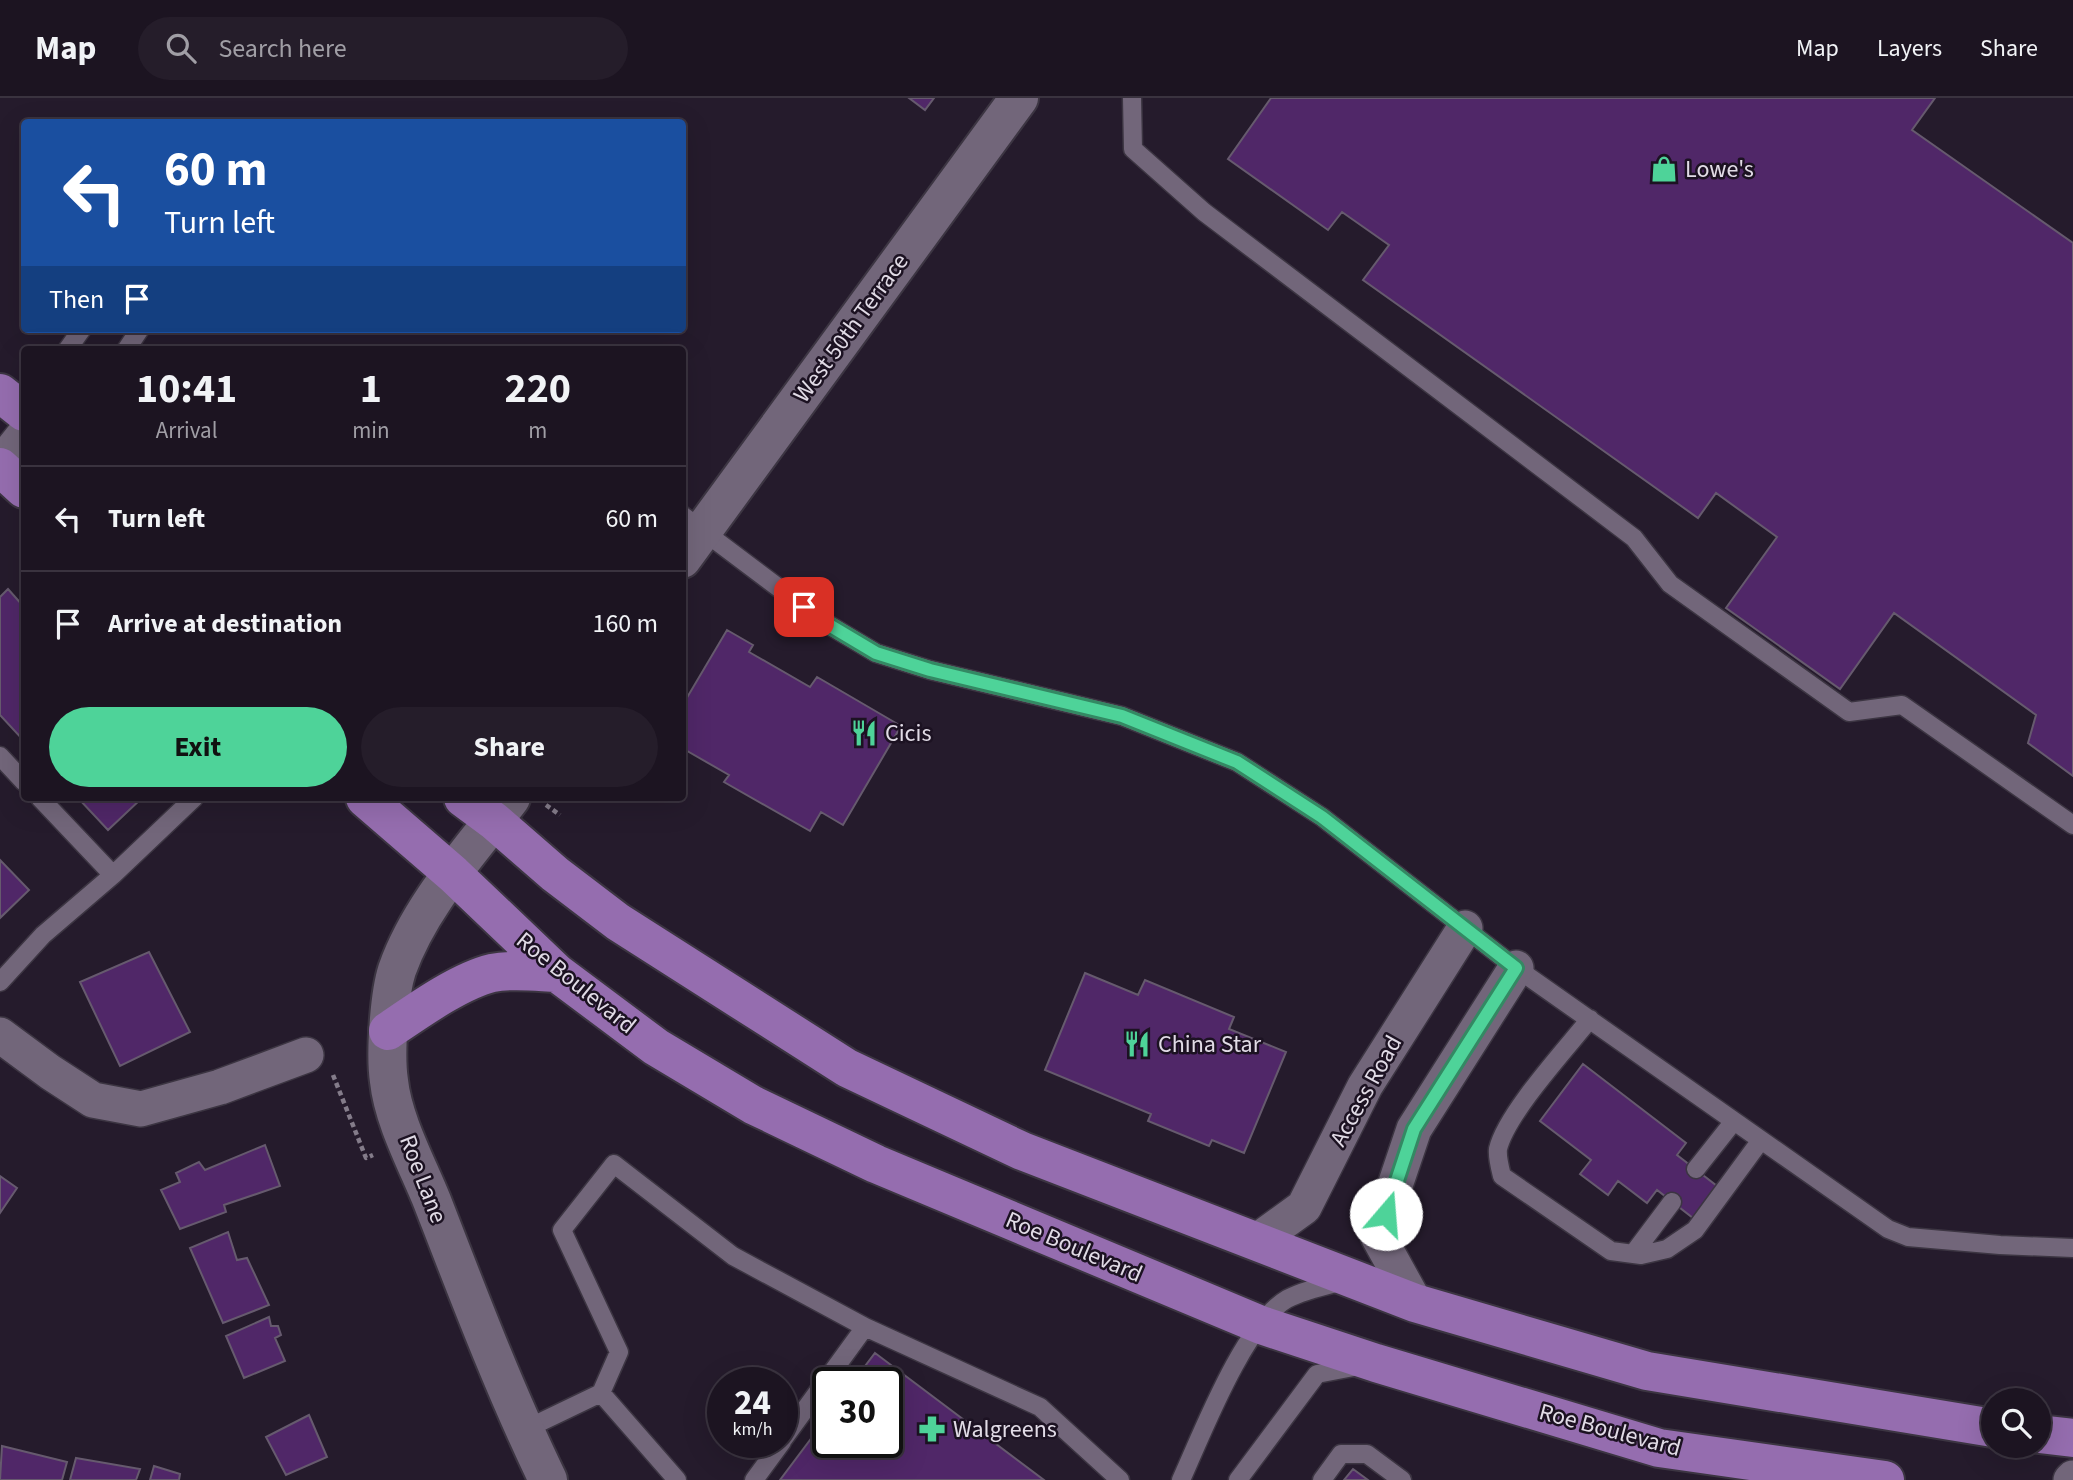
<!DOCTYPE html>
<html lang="en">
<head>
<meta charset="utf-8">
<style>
	body { margin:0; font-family:"Source Sans 3",sans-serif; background:#251d2a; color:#f1f3f6; height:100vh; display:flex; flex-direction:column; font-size:26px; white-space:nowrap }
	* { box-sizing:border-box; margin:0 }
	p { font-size:23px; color:#a09ea5 }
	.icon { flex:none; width:38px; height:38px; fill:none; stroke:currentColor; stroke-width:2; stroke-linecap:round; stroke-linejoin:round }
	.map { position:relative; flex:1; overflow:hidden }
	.drawer { position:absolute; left:21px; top:248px; width:665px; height:455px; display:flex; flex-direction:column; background:#1c1421; border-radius:7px; box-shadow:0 7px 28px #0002,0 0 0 2px #3a333f }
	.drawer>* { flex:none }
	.top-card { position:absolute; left:21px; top:21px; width:665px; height:214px; border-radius:7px; box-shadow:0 7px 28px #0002,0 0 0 2px #3a333f; background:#1a4fa0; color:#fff; overflow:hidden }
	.buttons { position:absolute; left:1981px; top:1290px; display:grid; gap:14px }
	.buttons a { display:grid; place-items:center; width:70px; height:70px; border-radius:50%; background:#1c1421; box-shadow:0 7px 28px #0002,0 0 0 2px #3a333f; font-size:35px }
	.speed { position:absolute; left:707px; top:1269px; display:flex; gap:14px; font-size:35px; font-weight:700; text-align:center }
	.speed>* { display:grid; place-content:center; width:91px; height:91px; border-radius:50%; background:#1c1421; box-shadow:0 7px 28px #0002,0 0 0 2px #3a333f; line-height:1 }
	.speed small { font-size:18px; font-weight:400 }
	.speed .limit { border:4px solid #111; border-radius:10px; background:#fff; color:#111 }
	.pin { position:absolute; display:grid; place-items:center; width:60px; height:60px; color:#fff; margin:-30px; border-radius:14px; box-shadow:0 4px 10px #0006 }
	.me { position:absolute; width:77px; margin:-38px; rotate:18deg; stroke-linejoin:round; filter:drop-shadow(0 0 5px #0008) }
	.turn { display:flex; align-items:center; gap:24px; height:147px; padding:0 28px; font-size:32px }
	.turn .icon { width:91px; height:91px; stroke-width:2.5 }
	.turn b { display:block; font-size:49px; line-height:60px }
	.then { display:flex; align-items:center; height:66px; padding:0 28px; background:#0003; gap:14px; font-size:26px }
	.eta { display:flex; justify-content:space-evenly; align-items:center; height:119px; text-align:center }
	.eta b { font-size:42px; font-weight:700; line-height:49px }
	.cta { display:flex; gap:14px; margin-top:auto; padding:14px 28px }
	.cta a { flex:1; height:80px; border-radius:42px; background:#4ed399; color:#111; font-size:28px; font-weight:700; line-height:80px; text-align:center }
	.cta a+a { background:#251d2a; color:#f1f3f6 }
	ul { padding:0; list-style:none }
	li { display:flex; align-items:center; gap:21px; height:105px; padding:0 28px; border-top:2px solid #3a333f }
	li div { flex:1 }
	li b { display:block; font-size:26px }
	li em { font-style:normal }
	header { display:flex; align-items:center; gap:42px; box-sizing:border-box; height:98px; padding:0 35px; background:#1c1421; border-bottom:2px solid #3a333f }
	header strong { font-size:33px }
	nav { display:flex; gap:38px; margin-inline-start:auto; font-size:24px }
	.search { width:490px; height:63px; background:#251d2a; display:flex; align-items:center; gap:18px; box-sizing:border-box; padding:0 24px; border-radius:38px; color:#a09ea5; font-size:26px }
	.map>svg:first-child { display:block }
</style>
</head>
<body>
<header>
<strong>Map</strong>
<div class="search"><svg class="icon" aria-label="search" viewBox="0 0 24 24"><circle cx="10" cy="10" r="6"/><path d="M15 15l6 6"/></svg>Search here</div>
<nav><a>Map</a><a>Layers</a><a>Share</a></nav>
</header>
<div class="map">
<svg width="2073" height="1382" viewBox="0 0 2073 1382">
	<rect width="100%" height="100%" fill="#251b2c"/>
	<!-- building -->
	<path fill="#502768" stroke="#665a6e" stroke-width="2" d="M 909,0 L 934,0 L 925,12 Z
		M 1271,0 L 1935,0 L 1912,32 L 2073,145 L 2073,678 L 2028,645 L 2036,617 L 1894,515 L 1840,591 L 1726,510 L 1777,439 L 1716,395 L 1698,420 L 1363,182 L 1389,147 L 1342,114 L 1328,132 L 1228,61 Z
		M 8,491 L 24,509 L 24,643 L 0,617 L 0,499 Z
		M 727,532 L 753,547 L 749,554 L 810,589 L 817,579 L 901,628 L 843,727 L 821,714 L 810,733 L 724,684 L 729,677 L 682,650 L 682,608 Z
		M 78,700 L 142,700 L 108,732 Z
		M 0,762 L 29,792 L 0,820 Z
		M 149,854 L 190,934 L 120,968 L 80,884 Z
		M 1085,875 L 1138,897 L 1145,882 L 1234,919 L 1229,931 L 1286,954 L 1244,1055 L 1212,1042 L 1209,1048 L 1148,1023 L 1151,1016 L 1045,972 Z
		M 1583,966 L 1686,1045 L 1677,1057 L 1717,1088 L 1693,1120 L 1657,1092 L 1647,1105 L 1618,1083 L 1608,1097 L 1580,1076 L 1591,1062 L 1540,1023 Z
		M 265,1047 L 280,1088 L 224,1107 L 226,1114 L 180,1131 L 161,1092 L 180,1084 L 176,1075 L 199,1064 L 205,1072 Z
		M 0,1078 L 17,1090 L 0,1115 Z
		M 228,1134 L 237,1162 L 247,1160 L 269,1207 L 223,1225 L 190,1150 Z
		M 269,1219 L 271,1228 L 278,1228 L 281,1237 L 275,1240 L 285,1263 L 244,1280 L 226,1238 Z
		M 875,1255 L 1044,1382 L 780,1382 L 828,1318 L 828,1344 L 887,1344 L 887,1284 L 853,1284 Z
		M 309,1317 L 327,1359 L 286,1377 L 266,1339 Z
		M 2,1348 L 67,1364 L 62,1382 L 0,1382 Z
		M 76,1360 L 140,1371 L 136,1382 L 70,1382 Z
		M 154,1368 L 180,1376 L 179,1382 L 150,1382 Z
		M 1353,1371 L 1368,1382 L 1344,1382 Z"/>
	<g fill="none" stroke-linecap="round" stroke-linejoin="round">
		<!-- lane casing -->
		<g stroke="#3c3542" stroke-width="21">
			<path id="lane" d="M 1132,0 L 1133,51 L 1204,114 L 1634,440 L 1670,486 L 1849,614 L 1902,607 L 2073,727
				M 67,252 L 82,231
				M 126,252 L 140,231
				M 682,417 L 824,524 L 876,555 L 930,572 L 1122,618 L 1237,664 L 1322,719 L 1516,870 L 1888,1131 L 1908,1139 L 2000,1147 L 2073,1150
				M 0,658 L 24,684
				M 40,700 L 113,777 L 194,700
				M 0,884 L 43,837 L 113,777
				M 1590,921 C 1566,951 1506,1016 1498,1051 C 1497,1059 1500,1070 1502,1078 L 1611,1153 L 1641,1157 L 1667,1151 L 1695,1132 L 1761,1042
				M 1696,1071 L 1734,1023
				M 1633,1156 L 1672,1104
				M 865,1229 L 1040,1309 L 1120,1382
				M 601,1295 L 677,1382
				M 524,1332 L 601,1295 L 619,1254 L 562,1132 L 614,1066 L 733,1158 L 865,1229 L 782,1343
				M 754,1382 L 782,1344
				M 1181,1382 C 1202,1336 1244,1226 1287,1201 C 1304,1192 1324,1188 1344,1183
				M 1238,1382 L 1317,1276 L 1359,1268
				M 1322,1382 L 1341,1356 L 1367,1356 L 1402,1382"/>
		</g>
		<!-- street casing -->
		<g stroke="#3c3542" stroke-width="38">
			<path id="street" d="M 0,367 L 24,337
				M 0,937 L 50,974 L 93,1002 L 141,1011 L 220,989 L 306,957
				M 1257,1143 L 1304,1109 L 1365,988 L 1465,830
				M 1415,1205 L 1378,1138 L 1414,1031 L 1516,870
				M 2071,1382 L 2073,1380"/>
		</g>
		<!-- secondary casing -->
		<g stroke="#3c3542" stroke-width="42">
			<path id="secondary" d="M 682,461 L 1019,0
				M 511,700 C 470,754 420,807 397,872 C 389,897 385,957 389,983 C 393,1022 417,1066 432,1103 C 468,1196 504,1291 548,1382"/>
		</g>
		<!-- primary casing -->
		<g stroke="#3c3542" stroke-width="42">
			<path id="primary" d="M 0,295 L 24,314
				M 0,369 L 24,391
				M 365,700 L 453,776 L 557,875 L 656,949 L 753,1007 L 876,1066 L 1261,1227 L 1376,1265 L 1659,1350 L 1885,1382
				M 463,700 L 494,723 L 555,776 L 618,824 L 847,970 L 1022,1053 L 1415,1205 L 1647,1273 L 1993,1330
				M 388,933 C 416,914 459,883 492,875 C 513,871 536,874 557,875
				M 2039,1336 L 2073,1340"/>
		</g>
		<!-- path -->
		<path stroke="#847c8a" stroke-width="4.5" stroke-dasharray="5 3.5" stroke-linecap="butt" d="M 546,707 L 560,717
			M 333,977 L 366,1060 L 373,1057"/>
		<!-- lane -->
		<use href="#lane" stroke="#72667a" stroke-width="18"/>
		<!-- street -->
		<use href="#street" stroke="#72667a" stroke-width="35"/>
		<!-- secondary -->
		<use href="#secondary" stroke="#72667a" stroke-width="38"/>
		<!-- primary -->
		<use href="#primary" stroke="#956daf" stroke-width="38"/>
	</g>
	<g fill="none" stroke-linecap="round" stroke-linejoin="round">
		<!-- route casing -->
		<g stroke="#338963" stroke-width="18">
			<path id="route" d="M 804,509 L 824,524 L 876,555 L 930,572 L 1122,618 L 1237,664 L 1322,719 L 1516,870 L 1414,1031 L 1386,1116"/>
		</g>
		<!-- route -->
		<use href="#route" stroke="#4ed399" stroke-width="12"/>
	</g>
	<!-- icons -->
	<defs>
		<g id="shop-bare" transform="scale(2.1)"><path d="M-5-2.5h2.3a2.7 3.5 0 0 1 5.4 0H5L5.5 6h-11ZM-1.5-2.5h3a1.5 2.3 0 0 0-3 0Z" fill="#4ed399" stroke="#1c1222" stroke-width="2.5" paint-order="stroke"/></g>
		<g id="restaurant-bare" transform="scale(2.1)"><path d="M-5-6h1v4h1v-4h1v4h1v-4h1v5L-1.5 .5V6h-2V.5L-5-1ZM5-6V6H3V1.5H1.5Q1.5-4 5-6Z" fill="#4ed399" stroke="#1c1222" stroke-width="2.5" paint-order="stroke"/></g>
		<g id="pharmacy-bare" transform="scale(2.1)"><path d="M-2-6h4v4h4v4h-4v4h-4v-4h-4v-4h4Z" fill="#4ed399" stroke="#1c1222" stroke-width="2.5" paint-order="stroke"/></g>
	</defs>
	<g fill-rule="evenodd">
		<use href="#shop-bare" x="1664" y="71"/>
		<use href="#restaurant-bare" x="864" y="635"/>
		<use href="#restaurant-bare" x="1137" y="946"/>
		<use href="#pharmacy-bare" x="932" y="1331"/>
	</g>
	<g text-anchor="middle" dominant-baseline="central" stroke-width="5" stroke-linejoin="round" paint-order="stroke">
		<!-- poi labels -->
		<g font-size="24" fill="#e1dbe6" stroke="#1c1222" text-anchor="start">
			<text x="1685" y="71">Lowe's</text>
			<text x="885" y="635">Cicis</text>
			<text x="1158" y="946">China Star</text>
			<text x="953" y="1331">Walgreens</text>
		</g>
		<!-- street labels -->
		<g font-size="24" fill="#e1dbe6" stroke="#1c1222">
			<text transform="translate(851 230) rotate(-54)">West 50th Terrace</text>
			<text transform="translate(576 885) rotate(39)">Roe Boulevard</text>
			<text transform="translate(1366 993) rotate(-61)">Access Road</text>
			<text transform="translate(423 1081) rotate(69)">Roe Lane</text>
			<text transform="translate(1074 1149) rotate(23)">Roe Boulevard</text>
			<text transform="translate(1610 1332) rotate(15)">Roe Boulevard</text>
		</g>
	</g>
</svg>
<div class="buttons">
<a><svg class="icon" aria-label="search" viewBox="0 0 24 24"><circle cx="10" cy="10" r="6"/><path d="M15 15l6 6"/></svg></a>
</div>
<div class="speed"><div>24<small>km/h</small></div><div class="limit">30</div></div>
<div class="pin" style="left:804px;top:509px;background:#d93025"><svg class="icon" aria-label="arrive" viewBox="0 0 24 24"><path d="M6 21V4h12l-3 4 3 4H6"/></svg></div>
<svg class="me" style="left:1386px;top:1116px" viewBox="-20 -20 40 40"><circle r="19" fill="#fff"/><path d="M0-13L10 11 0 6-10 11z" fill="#4ed399"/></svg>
<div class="top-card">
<div class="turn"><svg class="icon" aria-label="left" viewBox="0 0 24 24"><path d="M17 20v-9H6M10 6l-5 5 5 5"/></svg><div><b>60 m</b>Turn left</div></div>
<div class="then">Then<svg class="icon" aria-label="arrive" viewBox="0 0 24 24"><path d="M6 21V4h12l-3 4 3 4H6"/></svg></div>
</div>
<section class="drawer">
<div class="eta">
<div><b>10:41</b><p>Arrival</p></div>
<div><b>1</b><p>min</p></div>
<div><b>220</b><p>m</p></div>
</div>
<ul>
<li><svg class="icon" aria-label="left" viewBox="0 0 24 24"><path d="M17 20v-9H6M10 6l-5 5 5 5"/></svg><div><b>Turn left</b></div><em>60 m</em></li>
<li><svg class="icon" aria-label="arrive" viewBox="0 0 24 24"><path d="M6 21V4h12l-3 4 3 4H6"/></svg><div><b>Arrive at destination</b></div><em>160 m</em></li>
</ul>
<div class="cta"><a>Exit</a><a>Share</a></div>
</section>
</div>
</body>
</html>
